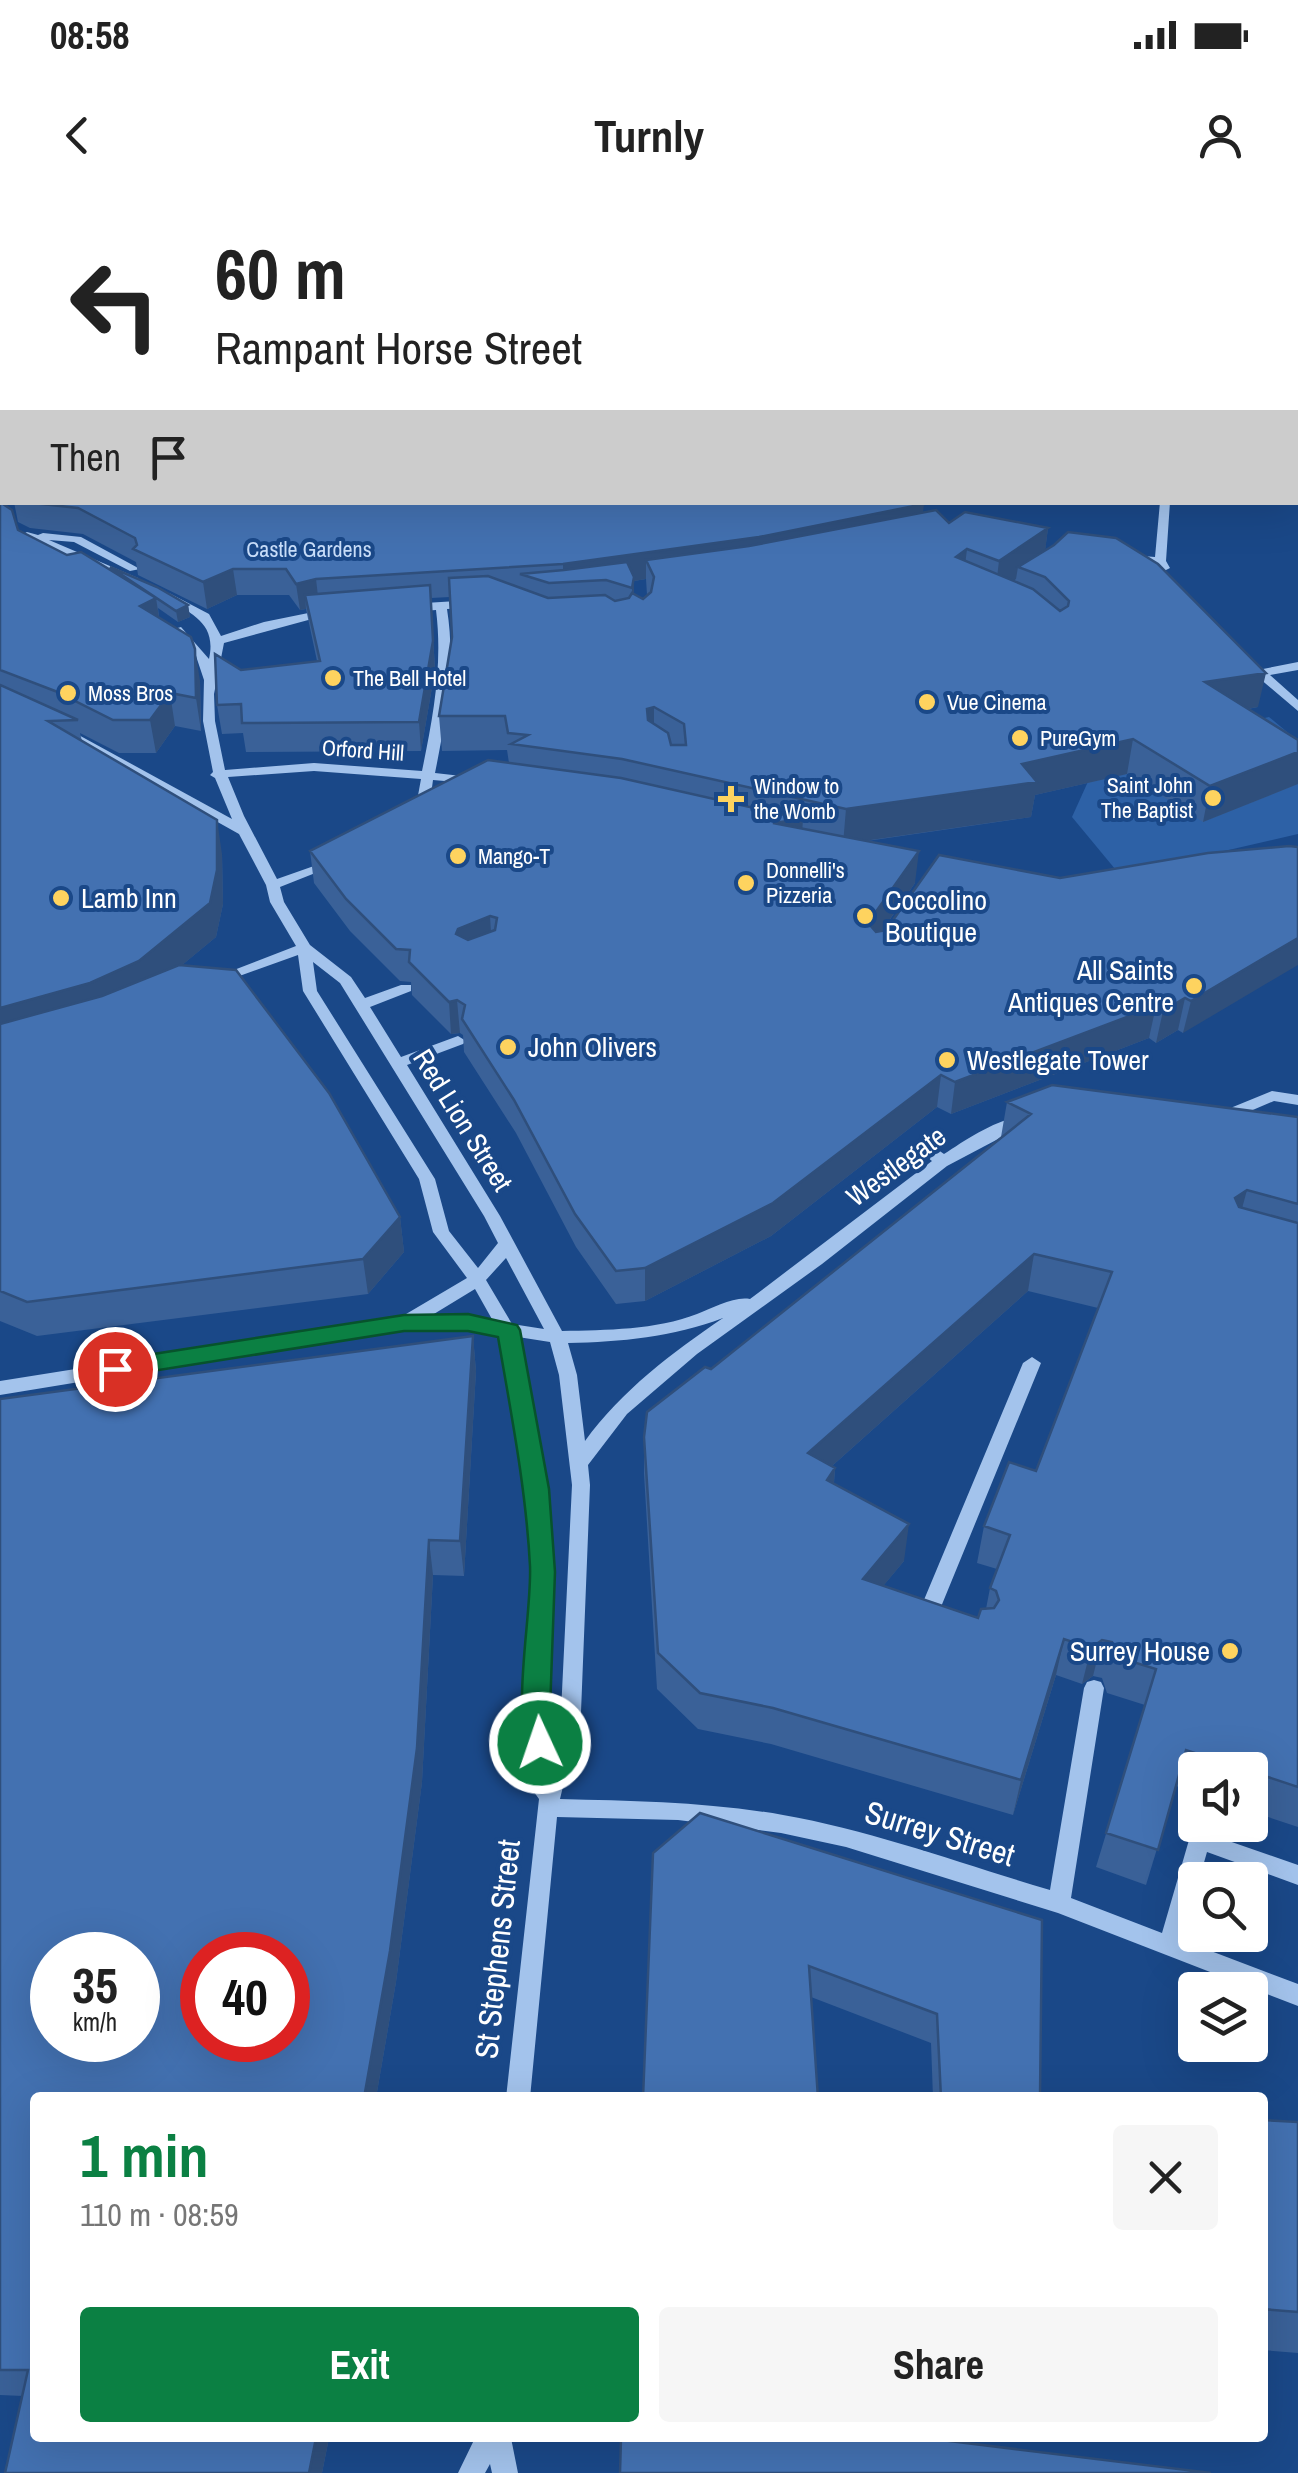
<!DOCTYPE html>
<html lang="en">
<head>
<meta charset="utf-8">
<style>
	body { margin:0; font-family:"Archivo Narrow",sans-serif; background:#f6f6f6; color:#222; height:100vh; display:flex; flex-direction:column; font-size:38px; white-space:nowrap }
	* { box-sizing:border-box; margin:0 }
	p { font-size:32px; color:#767676 }
	.icon { flex:none; width:55px; height:55px; fill:none; stroke:currentColor; stroke-width:2; stroke-linecap:round; stroke-linejoin:round }
	.map { position:relative; flex:1; overflow:hidden }
	.side { position:absolute; left:30px; top:1892px; width:1238px; height:350px; display:flex; flex-direction:column; background:#fff; border-radius:10px; box-shadow:0 10px 40px #0002 }
	.side>* { flex:none }
	.hud { position:absolute; left:0px; top:0px; width:1300px; height:305px; box-shadow:0 10px 40px #0002; background:#fff; color:#222; overflow:hidden }
	.controls { position:absolute; left:1178px; top:1552px; display:grid; gap:20px }
	.controls a { display:grid; place-items:center; width:90px; height:90px; border-radius:10px; background:#fff; box-shadow:0 10px 40px #0002; font-size:50px }
	.speed { position:absolute; left:30px; top:1732px; display:flex; gap:20px; font-size:50px; font-weight:700; text-align:center }
	.speed>* { display:grid; place-content:center; width:130px; height:130px; border-radius:50%; background:#fff; box-shadow:0 10px 40px #0002; line-height:1 }
	.speed small { font-size:25px; font-weight:400 }
	.speed .limit { border:15px solid #d22; background:#fff; color:#111 }
	.pin { position:absolute; display:grid; place-items:center; width:85px; height:85px; color:#fff; margin:-42px; border:5px solid #fff; border-radius:50%; box-shadow:0 2px 10px #0007 }
	.me { position:absolute; width:110px; margin:-55px; rotate:357deg; stroke-linejoin:round; filter:drop-shadow(0 0 8px #0008) }
	.turn { display:flex; align-items:center; gap:35px; height:210px; padding:0 50px; font-size:45px }
	.turn .icon { width:130px; height:130px; stroke-width:2.5 }
	.turn b { display:block; font-size:70px; line-height:85px }
	.then { display:flex; align-items:center; height:95px; padding:0 50px; background:#0003; gap:20px; font-size:38px }
	.round { display:grid; place-items:center; flex:none; width:105px; height:105px; border-radius:10px; background:#f6f6f6 }
	.headline { display:flex; align-items:center; justify-content:space-between; height:170px; padding:0 50px }
	h1 { font-size:60px; font-weight:800; line-height:75px; color:#0b8043 }
	.primary-button { display:flex; gap:20px; margin-top:auto; padding:20px 50px }
	.primary-button a { flex:1; height:115px; border-radius:10px; background:#0b8043; color:#fff; font-size:40px; font-weight:800; line-height:115px; text-align:center }
	.primary-button a+a { background:#f6f6f6; color:#222 }
	.status { display:flex; justify-content:space-between; align-items:center; height:70px; padding:0 50px; background:#fff; direction:ltr }
	.status svg { height:28px; fill:currentColor }
	header { display:flex; justify-content:space-between; align-items:center; height:130px; padding:0 50px; background:#fff; font-size:45px; font-weight:800 }
	.map>svg:first-child { display:block }
</style>
</head>
<body>
<div class="status"><b>08:58</b><svg viewBox="0 0 49 12"><path d="M0 12V9h3v3zM5 12V6h3v6zM10 12V3h3v9zM15 12V0h3v12zM26 1h20v11H26zM47 4h2v5h-2z"/></svg></div>
<header><svg class="icon" aria-label="back" viewBox="0 0 24 24"><path d="M15 5l-7 7 7 7"/></svg>Turnly<svg class="icon" aria-label="person" viewBox="0 0 24 24"><circle cx="12" cy="8" r="4"/><path d="M4 21q1-7 8-7t8 7"/></svg></header>
<div class="map">
<svg width="1298" height="2273" viewBox="0 0 1298 2273">
	<rect width="100%" height="100%" fill="#1a4888"/>
	<!-- green -->
	<path fill="#2d61a6" d="M 1269,517 L 1298,541 L 1298,634 L 1120,675 L 1072,617 L 1091,575 L 1225,527 Z"/>
	<g fill="none" stroke-linecap="round" stroke-linejoin="round">
		<!-- minor -->
		<path fill="#a3c3ec" fill-rule="evenodd" d="M 1160,302 L 1170,302 L 1166,361 L 1170,368 L 1164,371 L 1156,364 L 1130,361 L 1124,358 L 1130,355 L 1155,357 Z
			M 27,332 L 38,335 L 43,333 L 81,337 L 140,369 L 130,371 L 74,342 L 49,340 L 138,378 L 128,380 L 23,337 L 21,335 Z
			M 169,393 L 209,414 L 221,436 L 264,422 L 328,409 L 334,413 L 224,443 L 214,494 L 215,521 L 225,570 L 314,563 L 422,571 C 433,517 443,465 436,410 L 409,412 L 403,408 L 409,404 L 473,400 L 479,404 L 473,408 L 447,409 C 456,465 446,518 435,573 L 479,578 L 479,584 L 433,580 L 430,602 L 415,613 L 408,609 L 417,601 L 421,579 L 314,571 L 228,577 L 244,616 L 277,679 L 331,660 L 338,664 L 280,687 L 284,702 L 310,745 L 351,777 L 365,798 L 401,785 L 411,785 L 411,791 L 370,807 L 401,857 L 458,836 L 466,841 L 463,844 L 407,865 L 500,1016 L 562,1131 C 606,1130 656,1130 697,1114 C 713,1108 734,1096 750,1099 L 932,961 L 917,949 L 919,945 L 931,945 L 944,954 C 967,939 1003,914 1032,916 L 1034,920 L 947,966 L 822,1064 L 697,1154 L 627,1214 L 588,1265 L 590,1285 L 581,1512 L 560,1599 C 635,1601 709,1602 783,1615 C 874,1631 962,1664 1050,1690 L 1084,1488 L 1087,1482 L 1094,1480 L 1101,1482 L 1104,1488 L 1071,1698 L 1162,1733 L 1189,1640 L 1192,1633 L 1200,1631 L 1298,1665 L 1298,1685 L 1207,1652 L 1199,1680 L 1195,1680 L 1195,1696 L 1182,1740 L 1298,1784 L 1298,1806 L 1058,1713 L 846,1647 L 781,1633 L 678,1620 L 557,1617 L 530,1898 L 506,1898 L 539,1599 L 534,1592 L 527,1510 L 533,1372 L 527,1289 L 500,1134 L 468,1129 L 403,1129 L 0,1195 L 0,1181 L 401,1117 L 467,1078 L 433,1032 L 419,979 L 303,791 L 298,755 L 220,783 L 210,783 L 208,780 L 296,746 L 270,702 L 266,685 L 239,634 L 64,536 L 75,533 L 232,619 L 215,578 L 210,575 L 213,572 L 203,521 L 204,480 L 196,456 L 171,430 L 181,427 L 209,459 C 217,423 192,414 165,398 L 165,394 ZM 313,762 L 340,783 L 484,1016 L 498,1043 L 478,1068 L 449,1031 L 435,979 L 317,791 ZM 506,1058 L 544,1129 L 512,1124 L 486,1080 ZM 475,1089 L 493,1121 L 468,1117 L 429,1117 ZM 723,1118 C 672,1153 622,1190 585,1241 L 577,1175 L 568,1143 C 621,1142 673,1137 723,1118 ZM 518,1137 L 550,1142 L 559,1175 L 572,1285 L 561,1512 L 551,1550 C 545,1490 554,1432 553,1373 C 551,1294 532,1215 518,1137 Z
			M 1246,461 L 1254,461 L 1263,469 L 1298,462 L 1298,470 L 1270,475 L 1298,500 L 1298,511 L 1246,467 Z
			M 1272,891 L 1298,895 L 1298,905 L 1274,901 L 1234,918 L 1226,913 L 1228,909 Z
			M 1032,1157 L 1041,1163 L 936,1419 L 933,1425 L 926,1427 L 919,1425 L 916,1419 L 1023,1163 Z
			M 475,2238 L 511,2238 L 518,2273 L 492,2273 L 490,2264 L 485,2273 L 458,2273 Z"/>
	</g>
	<!-- wall -->
	<path fill="#3a6198" fill-rule="evenodd" d="M 902,0 L 1298,0 L 1298,245 L 1298,2 L 902,2 Z
		M 2,52 L 2,162 L 0,161 L 0,53 Z
		M 0,302 L 18,330 L 67,355 L 111,371 L 110,367 L 188,405 L 190,417 L 178,422 L 158,408 L 159,417 L 200,481 L 201,531 L 175,526 L 156,553 L 119,553 L 80,533 L 82,541 L 222,654 L 223,704 L 216,737 L 182,765 L 400,1017 L 404,1052 L 368,1094 L 37,1136 L 0,1121 Z
		M 14,302 L 923,302 L 923,312 L 949,323 L 1048,328 L 1045,350 L 1258,507 L 1248,509 L 1298,540 L 1298,584 L 1203,622 L 1127,574 L 1035,595 L 1031,617 L 867,641 L 915,683 L 882,731 L 1060,678 L 1289,646 L 1183,833 L 1178,830 L 1156,843 L 1149,838 L 951,914 L 937,907 L 771,1036 L 645,1101 L 616,1104 L 576,1047 L 516,933 L 464,852 L 463,835 L 460,833 L 451,834 L 412,795 L 411,782 L 400,781 L 350,731 L 314,683 L 310,651 L 509,563 L 507,550 L 442,551 L 439,516 L 452,437 L 450,397 L 431,398 L 435,470 L 421,551 L 246,552 L 243,533 L 222,534 L 217,505 L 241,470 L 317,461 L 306,409 L 300,410 L 289,395 L 237,395 L 207,409 L 138,375 L 136,362 L 83,334 L 30,328 L 18,322 ZM 646,379 L 647,395 L 643,399 L 634,394 L 634,381 Z
		M 1007,902 L 1298,917 L 1298,1627 L 1250,1611 L 1250,1570 L 1195,1570 L 1195,1592 L 1176,1586 L 1146,1685 L 1096,1667 L 1145,1505 L 1107,1493 L 1102,1478 L 1093,1476 L 1082,1484 L 1056,1475 L 1013,1615 L 771,1544 L 698,1529 L 657,1489 L 644,1274 L 644,1237 L 711,1169 L 1001,937 ZM 1028,1091 L 1098,1108 L 1036,1271 L 984,1326 L 977,1363 L 997,1369 L 990,1388 L 986,1409 L 978,1418 L 883,1386 L 904,1361 L 834,1283 L 835,1268 L 832,1266 Z
		M 473,1136 L 476,1171 L 464,1376 L 433,1375 L 422,1582 L 396,1782 L 376,1898 L 35,1898 L 35,2238 L 329,2238 L 322,2273 L 5,2273 L 23,2196 L 0,2195 L 0,1199 ZM 52,1755 L 138,1755 L 138,1840 L 52,1840 ZM 202,1755 L 288,1755 L 288,1840 L 202,1840 Z
		M 653,1653 L 1042,1720 L 1040,1898 L 933,1898 L 931,1843 L 811,1797 Z
		M 1262,1920 L 1298,1922 L 1298,2153 L 1262,2150 Z"/>
	<!-- shaded-wall -->
	<path fill="#2f4f7c" d="M 512,0 L 561,0 L 556,2 L 507,2 Z
		M 924,304 L 921,329 L 646,360 L 646,379 L 634,381 L 634,410 L 632,422 L 632,388 L 606,380 L 563,382 L 563,364 Z
		M 1048,328 L 1044,361 L 1018,367 L 1016,379 L 995,394 L 999,361 Z
		M 967,349 L 963,382 L 956,357 Z
		M 233,369 L 237,395 L 207,409 L 203,382 Z
		M 316,379 L 319,405 L 305,395 L 306,409 L 300,410 L 296,384 Z
		M 430,385 L 435,470 L 421,551 L 419,522 Z
		M 156,398 L 161,430 L 140,406 Z
		M 188,405 L 190,417 L 178,422 L 176,411 Z
		M 195,449 L 200,481 L 201,531 L 196,498 Z
		M 1266,473 L 1258,507 L 1198,517 L 1205,482 Z
		M 170,493 L 175,526 L 156,553 L 150,520 Z
		M 654,507 L 654,541 L 647,544 L 647,509 Z
		M 1133,539 L 1127,574 L 1035,595 L 1031,617 L 843,644 L 846,609 L 1022,564 Z
		M 1298,552 L 1298,584 L 1203,622 L 1210,586 Z
		M 803,619 L 801,651 L 773,623 Z
		M 217,620 L 222,654 L 223,704 L 216,737 L 146,795 L 0,845 L 0,808 Z
		M 919,651 L 915,683 L 865,755 L 868,723 Z
		M 490,716 L 492,748 L 458,766 L 456,734 L 458,729 Z
		M 1298,738 L 1298,765 L 1183,833 L 1191,801 Z
		M 1185,798 L 1178,830 L 1156,843 L 1163,811 Z
		M 457,800 L 460,833 L 451,834 L 449,802 Z
		M 1156,806 L 1149,838 L 951,914 L 955,882 Z
		M 941,875 L 937,907 L 771,1036 L 645,1101 L 645,1068 Z
		M 1247,990 L 1237,1027 L 1235,998 Z
		M 400,1017 L 404,1052 L 368,1094 L 363,1059 Z
		M 1034,1054 L 1028,1091 L 805,1290 L 808,1253 Z
		M 473,1136 L 476,1171 L 464,1376 L 460,1341 Z
		M 835,1268 L 832,1305 L 827,1280 Z
		M 909,1324 L 904,1361 L 859,1415 L 863,1379 Z
		M 429,1340 L 433,1375 L 422,1582 L 396,1782 L 376,1898 L 364,1898 Z
		M 1064,1439 L 1056,1475 L 1013,1615 L 1021,1580 Z
		M 1102,1440 L 1093,1476 L 1082,1484 L 1091,1448 Z
		M 316,2238 L 329,2238 L 322,2273 L 309,2273 Z"/>
	<!-- building -->
	<path fill="#4371b1" stroke="#2f4f7c" stroke-width="2.5" fill-rule="evenodd" d="M 209,0 L 512,0 L 507,2 L 199,2 Z
		M 1086,0 L 1298,0 L 1298,197 L 1298,2 L 1104,2 Z
		M 2,52 L 2,139 L 0,138 L 0,53 Z
		M 0,302 L 12,310 L 18,330 L 67,355 L 81,352 L 156,398 L 140,406 L 191,437 L 195,449 L 196,498 L 170,493 L 150,520 L 113,520 L 55,491 L 0,470 Z
		M 923,302 L 924,304 L 759,337 L 563,364 L 316,379 L 296,384 L 286,369 L 233,369 L 203,382 L 133,349 L 137,345 L 135,338 L 78,308 L 24,302 Z
		M 936,310 L 949,323 L 965,312 L 1048,328 L 999,361 L 967,349 L 956,357 L 1033,389 L 1060,411 L 1068,406 L 1069,401 L 1045,377 L 1018,367 L 1054,345 L 1068,332 L 1116,338 L 1158,364 L 1266,473 L 1205,482 L 1298,540 L 1298,552 L 1210,586 L 1133,539 L 1022,564 L 1037,582 L 846,609 L 622,559 L 511,544 L 528,535 L 508,533 L 505,516 L 439,516 L 452,437 L 449,378 L 488,376 L 548,398 L 605,395 L 615,401 L 629,398 L 632,393 L 643,399 L 651,392 L 654,377 L 646,360 L 749,346 ZM 654,507 L 684,524 L 686,545 L 671,545 L 668,533 L 648,520 L 647,509 Z
		M 627,362 L 634,377 L 632,388 L 606,380 L 549,383 L 520,374 L 564,370 Z
		M 110,367 L 157,387 L 188,405 L 176,411 Z
		M 430,385 L 433,441 L 419,522 L 242,523 L 241,504 L 217,505 L 215,454 L 241,470 L 320,461 L 305,395 Z
		M 0,485 L 78,520 L 48,521 L 217,620 L 217,670 L 210,703 L 139,761 L 90,783 L 0,808 Z
		M 488,560 L 621,578 L 803,619 L 773,623 L 919,651 L 868,723 L 876,732 L 886,730 L 939,655 L 1060,678 L 1208,653 L 1289,646 L 1298,647 L 1298,738 L 1191,801 L 1185,798 L 1163,811 L 1156,806 L 955,882 L 941,875 L 773,1003 L 645,1068 L 616,1071 L 575,1014 L 514,900 L 462,819 L 465,805 L 457,800 L 449,802 L 409,762 L 410,750 L 396,749 L 346,699 L 310,651 ZM 490,716 L 497,718 L 495,730 L 468,740 L 456,734 L 458,729 Z
		M 179,765 L 236,770 L 329,893 L 400,1017 L 363,1059 L 27,1102 L 0,1091 L 0,824 L 102,796 Z
		M 1052,885 L 1298,917 L 1298,1004 L 1247,990 L 1235,998 L 1239,1007 L 1298,1023 L 1298,1587 L 1186,1550 L 1158,1650 L 1106,1633 L 1156,1469 L 1117,1457 L 1112,1442 L 1102,1440 L 1091,1448 L 1064,1439 L 1021,1580 L 773,1508 L 700,1493 L 658,1453 L 644,1237 L 647,1212 L 705,1167 L 711,1169 L 1031,914 L 1007,902 ZM 1034,1054 L 1112,1072 L 1036,1271 L 1009,1262 L 984,1326 L 1010,1335 L 990,1388 L 996,1391 L 999,1400 L 994,1408 L 981,1409 L 978,1418 L 863,1379 L 909,1324 L 827,1280 L 835,1268 L 808,1253 Z
		M 473,1136 L 460,1341 L 429,1340 L 417,1548 L 390,1751 L 364,1898 L 35,1898 L 35,2238 L 316,2238 L 309,2273 L 5,2273 L 28,2170 L 0,2170 L 0,1199 ZM 52,1755 L 138,1755 L 138,1840 L 52,1840 ZM 202,1755 L 288,1755 L 288,1840 L 202,1840 Z
		M 700,1613 L 1042,1720 L 1040,1898 L 941,1898 L 937,1814 L 809,1766 L 818,1898 L 643,1898 L 653,1653 Z
		M 1262,1920 L 1298,1922 L 1298,2112 L 1262,2109 Z
		M 621,2238 L 925,2238 L 1211,2273 L 620,2273 Z"/>
	<!-- route -->
	<path fill="#0b8043" stroke="#07532c" stroke-width="2.5" d="M 468,1114 L 517,1125 L 520,1130 L 549,1289 L 555,1372 L 550,1510 L 553,1543 L 550,1551 L 540,1554 L 530,1551 C 511,1510 532,1415 530,1366 C 526,1289 511,1213 498,1137 L 468,1131 L 404,1131 L 115,1177 L 103,1169 L 115,1160 L 404,1115 Z"/>
	<!-- markers -->
	<g fill="#fed35f" stroke="#1a4888" stroke-width="4">
		<circle cx="333" cy="478" r="10"/>
		<circle cx="68" cy="493" r="10"/>
		<circle cx="927" cy="502" r="10"/>
		<circle cx="1020" cy="538" r="10"/>
		<circle cx="1213" cy="598" r="10"/>
		<path d="M726 584h10v10h10v10h-10v10h-10v-10h-10v-10h10z"/>
		<circle cx="458" cy="656" r="10"/>
		<circle cx="746" cy="683" r="10"/>
		<circle cx="61" cy="698" r="10"/>
		<circle cx="865" cy="716" r="10"/>
		<circle cx="1194" cy="786" r="10"/>
		<circle cx="508" cy="847" r="10"/>
		<circle cx="947" cy="860" r="10"/>
		<circle cx="1230" cy="1451" r="10"/>
	</g>
	<g text-anchor="middle" dominant-baseline="central" stroke-width="8" stroke-linejoin="round" paint-order="stroke">
		<!-- far-park labels -->
		<g font-size="22" fill="#c8ddf9" stroke="#1a4888">
			<text x="309" y="349">Castle Gardens</text>
		</g>
		<!-- far-poi labels -->
		<g font-size="22" fill="#fff" stroke="#1a4888" text-anchor="start">
			<text x="353" y="478">The Bell Hotel</text>
			<text x="88" y="493">Moss Bros</text>
			<text x="947" y="502">Vue Cinema</text>
			<text x="1040" y="538">PureGym</text>
			<text x="1193" y="585" text-anchor="end">Saint John<tspan x="1193" dy="25">The Baptist</tspan></text>
			<text x="754" y="586">Window to<tspan x="754" dy="25">the Womb</tspan></text>
			<text x="478" y="656">Mango-T</text>
			<text x="766" y="670">Donnelli's<tspan x="766" dy="25">Pizzeria</tspan></text>
		</g>
		<!-- far-street labels -->
		<g font-size="22" fill="#fff" stroke="#1a4888">
			<text transform="translate(363 550) rotate(4)">Orford Hill</text>
		</g>
		<!-- poi labels -->
		<g font-size="28" fill="#fff" stroke="#1a4888" text-anchor="start">
			<text x="81" y="698">Lamb Inn</text>
			<text x="885" y="700">Coccolino<tspan x="885" dy="32">Boutique</tspan></text>
			<text x="1174" y="770" text-anchor="end">All Saints<tspan x="1174" dy="32">Antiques Centre</tspan></text>
			<text x="528" y="847">John Olivers</text>
			<text x="967" y="860">Westlegate Tower</text>
			<text x="1210" y="1451" text-anchor="end">Surrey House</text>
		</g>
		<!-- street labels -->
		<g font-size="28" fill="#fff" stroke="#1a4888">
			<text transform="translate(463 920) rotate(58)">Red Lion Street</text>
			<text transform="translate(896 966) rotate(-36)">Westlegate</text>
		</g>
		<!-- near-street labels -->
		<g font-size="32" fill="#fff" stroke="#1a4888">
			<text transform="translate(940 1633) rotate(17)">Surrey Street</text>
			<text transform="translate(497 1749) rotate(-84)">St Stephens Street</text>
		</g>
	</g>
</svg>
<div class="controls">
<a><svg class="icon" aria-label="sound" viewBox="0 0 24 24"><path d="M4 9h4l5-4v14l-5-4H4zM17 9q2 3 0 6"/></svg></a>
<a><svg class="icon" aria-label="search" viewBox="0 0 24 24"><circle cx="10" cy="10" r="6"/><path d="M15 15l6 6"/></svg></a>
<a><svg class="icon" aria-label="layers" viewBox="0 0 24 24"><path d="M12 4l9 5-9 5-9-5zM3 14l9 5 9-5"/></svg></a>
</div>
<div class="speed"><div>35<small>km/h</small></div><div class="limit">40</div></div>
<div class="pin" style="left:115px;top:1169px;background:#d93025"><svg class="icon" aria-label="arrive" viewBox="0 0 24 24"><path d="M6 21V4h12l-3 4 3 4H6"/></svg></div>
<svg class="me" style="left:540px;top:1543px" viewBox="-20 -20 40 40"><circle r="17" fill="#0b8043" stroke="#fff" stroke-width="3"/><path d="M0-11L8 9 0 5-8 9z" fill="#fff"/></svg>
<div class="hud">
<div class="turn"><svg class="icon" aria-label="left" viewBox="0 0 24 24"><path d="M17 20v-9H6M10 6l-5 5 5 5"/></svg><div><b>60 m</b>Rampant Horse Street</div></div>
<div class="then">Then<svg class="icon" aria-label="arrive" viewBox="0 0 24 24"><path d="M6 21V4h12l-3 4 3 4H6"/></svg></div>
</div>
<section class="side">
<div class="headline"><div><h1>1 min</h1><p>110 m · 08:59</p></div><a class="round"><svg class="icon" aria-label="close" viewBox="0 0 24 24"><path d="M6 6l12 12M18 6L6 18"/></svg></a></div>
<div class="primary-button"><a>Exit</a><a>Share</a></div>
</section>
</div>
</body>
</html>
